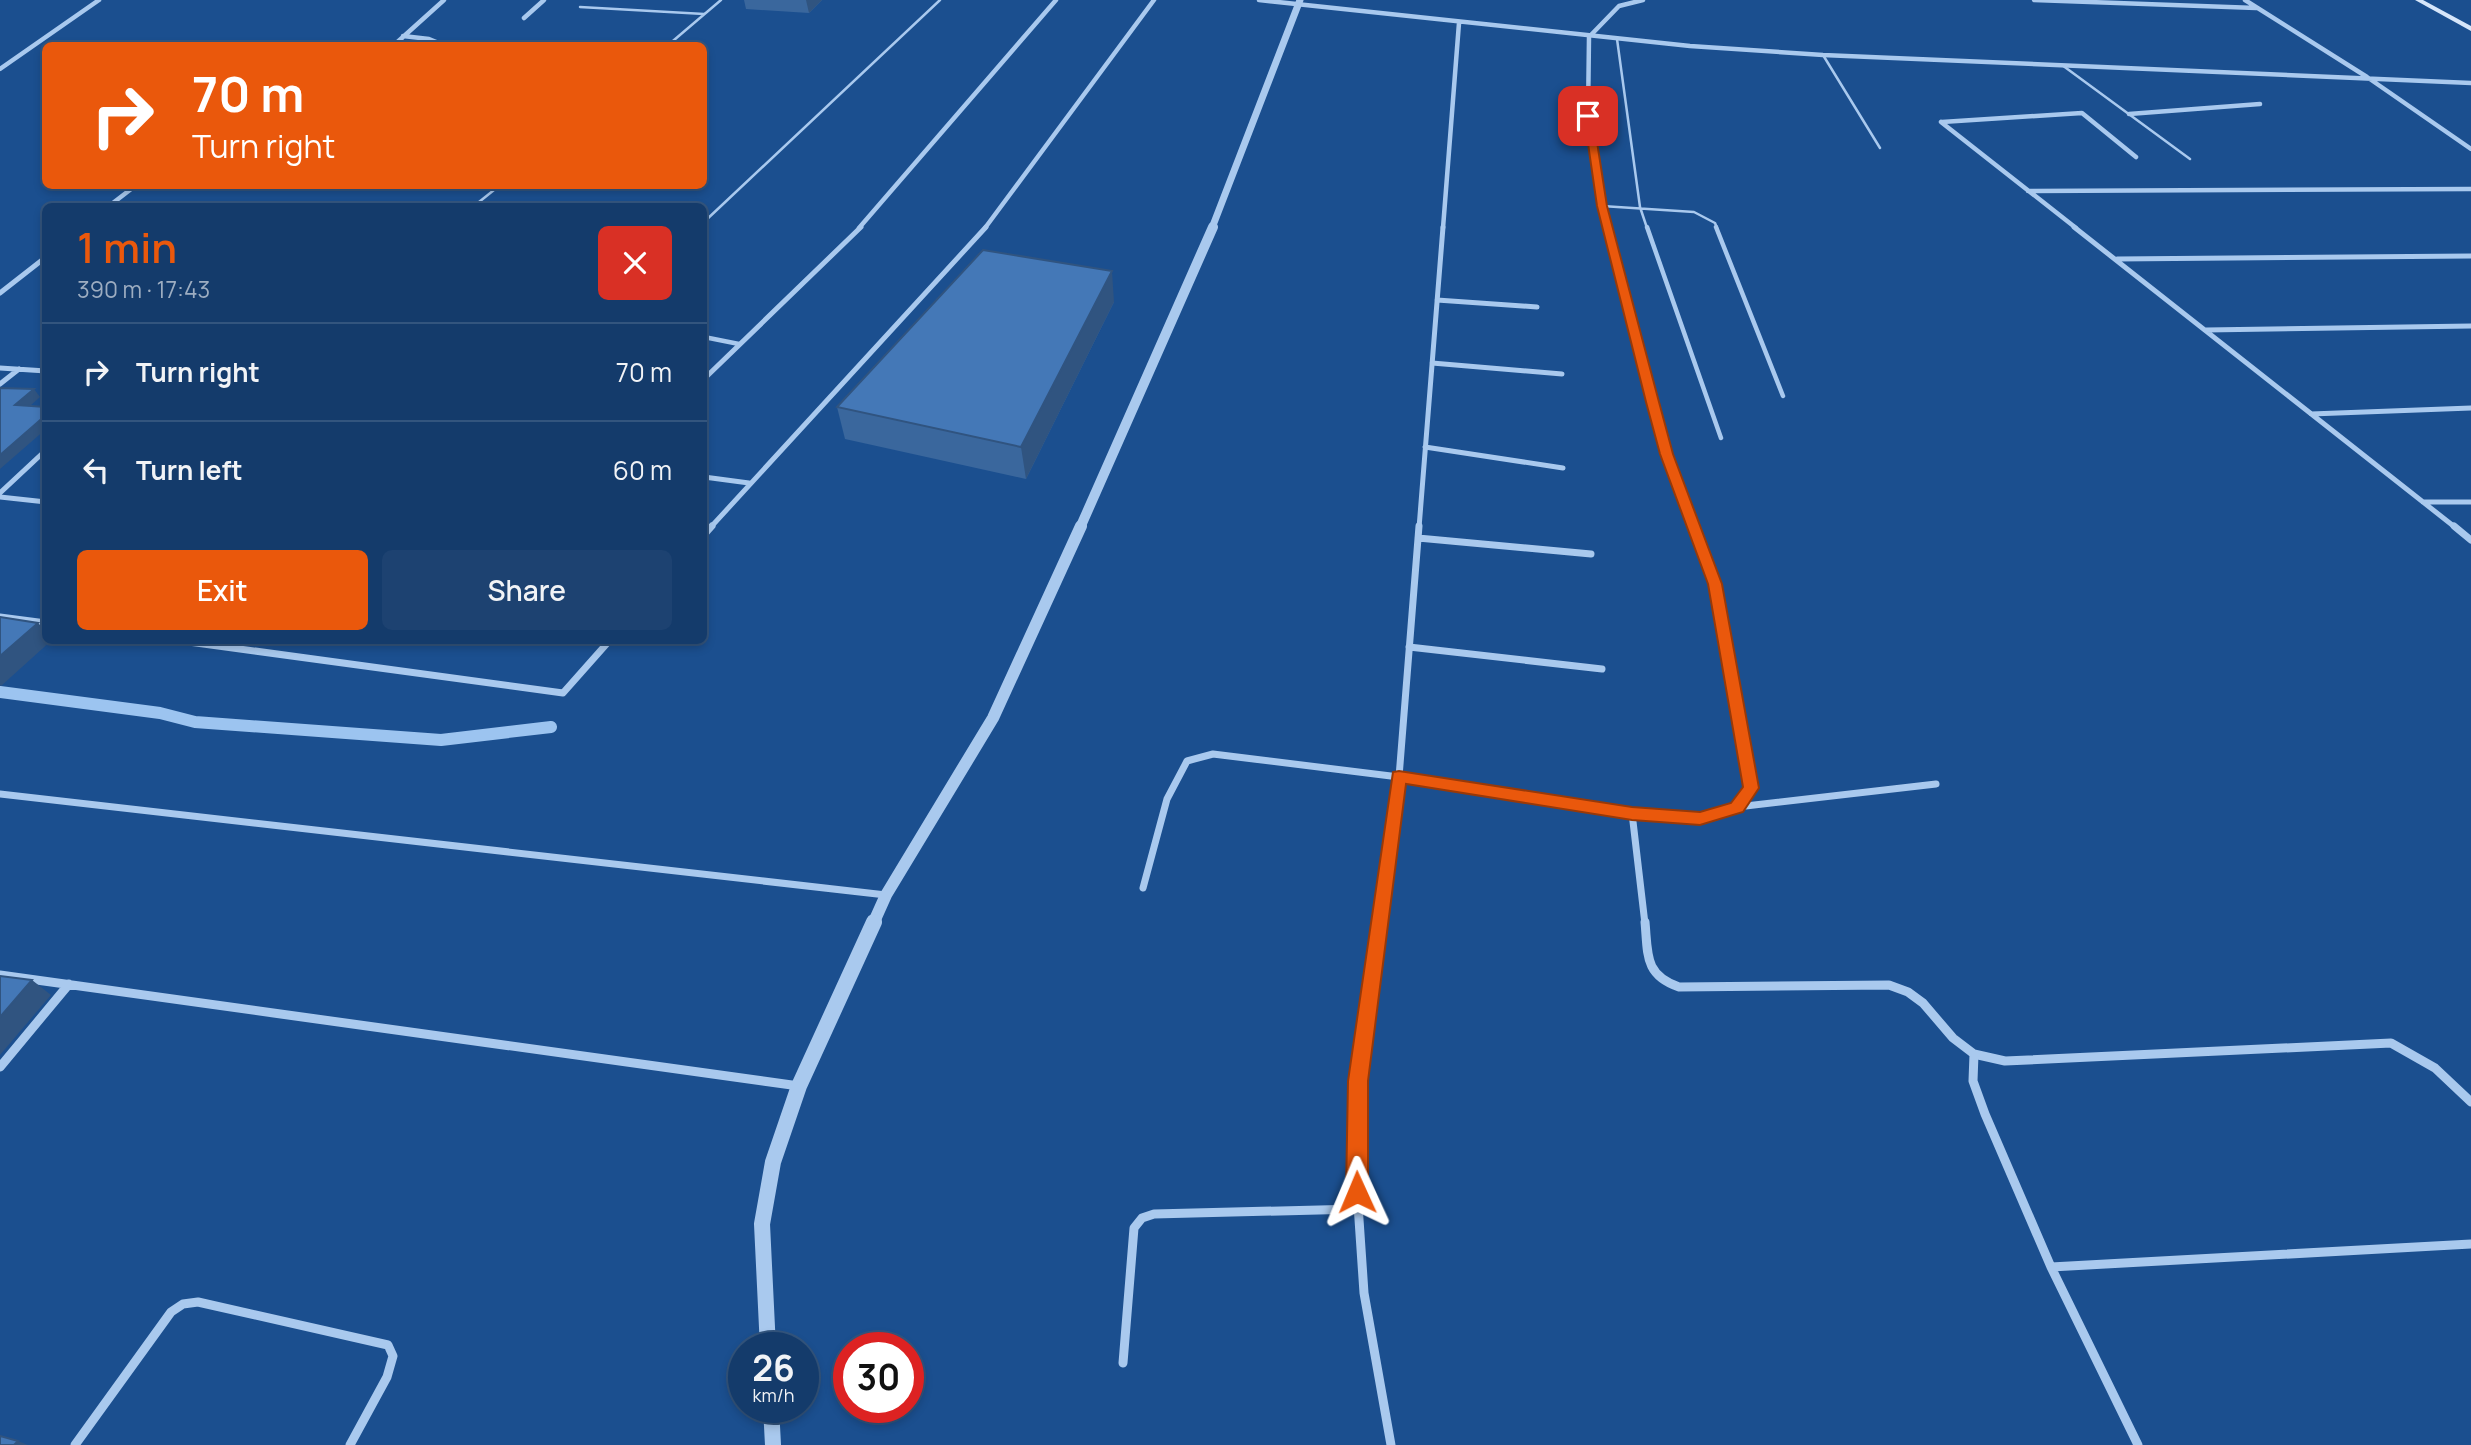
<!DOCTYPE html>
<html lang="en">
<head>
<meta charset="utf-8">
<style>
	body { margin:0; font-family:Manrope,sans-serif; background:#1d4271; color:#f1f3f6; height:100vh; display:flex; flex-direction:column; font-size:26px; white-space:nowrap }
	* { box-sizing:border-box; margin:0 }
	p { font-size:23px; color:#9dadc1 }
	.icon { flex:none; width:38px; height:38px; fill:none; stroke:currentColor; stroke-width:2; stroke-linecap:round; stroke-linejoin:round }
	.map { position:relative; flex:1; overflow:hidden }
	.sheet { position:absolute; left:42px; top:203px; width:665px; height:441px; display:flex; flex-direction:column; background:#143b6b; border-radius:10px; box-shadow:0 4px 10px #0003,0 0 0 2px #33557e }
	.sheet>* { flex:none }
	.top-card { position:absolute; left:42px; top:42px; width:665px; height:147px; border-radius:10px; box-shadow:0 4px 10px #0003,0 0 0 2px #33557e; background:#ea580c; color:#fff; overflow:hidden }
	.speed { position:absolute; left:728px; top:1332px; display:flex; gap:14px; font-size:35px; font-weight:700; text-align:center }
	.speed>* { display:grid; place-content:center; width:91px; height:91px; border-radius:50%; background:#143b6b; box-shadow:0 4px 10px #0003,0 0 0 2px #33557e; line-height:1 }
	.speed small { font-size:18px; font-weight:400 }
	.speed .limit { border:10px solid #d22; background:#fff; color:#111 }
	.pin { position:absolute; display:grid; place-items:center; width:60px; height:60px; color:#fff; margin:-30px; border-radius:14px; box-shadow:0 4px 10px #0006 }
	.me { position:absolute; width:77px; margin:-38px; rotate:359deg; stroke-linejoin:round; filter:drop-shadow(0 0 5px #0008) }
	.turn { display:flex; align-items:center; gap:24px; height:147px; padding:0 35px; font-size:32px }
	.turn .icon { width:91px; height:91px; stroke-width:2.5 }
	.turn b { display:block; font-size:49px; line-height:60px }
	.round { display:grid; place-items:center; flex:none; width:74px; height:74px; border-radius:10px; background:#1d4271 }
	.headline { display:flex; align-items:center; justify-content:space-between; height:119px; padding:0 35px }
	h1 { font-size:42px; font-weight:600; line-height:52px; color:#ea580c }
	.button { display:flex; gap:14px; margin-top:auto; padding:14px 35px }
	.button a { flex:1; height:80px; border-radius:10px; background:#ea580c; color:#fff; font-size:28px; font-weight:600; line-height:80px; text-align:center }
	.button a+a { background:#1d4271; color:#f1f3f6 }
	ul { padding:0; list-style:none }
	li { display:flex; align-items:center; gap:21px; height:98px; padding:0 35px; border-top:2px solid #33557e }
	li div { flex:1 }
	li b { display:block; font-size:26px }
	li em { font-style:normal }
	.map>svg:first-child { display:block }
</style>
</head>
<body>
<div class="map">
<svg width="2471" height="1445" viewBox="0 0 2471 1445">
	<rect width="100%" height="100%" fill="#1b4f8f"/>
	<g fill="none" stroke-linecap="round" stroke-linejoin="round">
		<!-- stream -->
		<path stroke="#9cc4f0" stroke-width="12" d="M 0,692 L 160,713 L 195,722 L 441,740 L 551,727"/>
		<!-- service-far1 -->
		<path stroke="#a9c9ee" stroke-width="2.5" d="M 580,7 L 704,14
			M 1617,39 L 1640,207 L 1647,228
			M 667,46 L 721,0
			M 1823,55 L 1880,148
			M 2062,65 L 2190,159
			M 474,206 L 499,186
			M 1602,206 L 1694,212 L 1715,223 L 1717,228
			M 704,222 L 940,0"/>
		<!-- service -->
		<path stroke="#a9c9ee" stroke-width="4.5" d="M 1647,227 L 1721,438
			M 1716,227 L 1783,396
			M 704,337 L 739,344"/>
		<!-- minor-far3 -->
		<path stroke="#a9c9ee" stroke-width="4.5" d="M 1259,0 L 1690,46 L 1823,55 L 2471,83
			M 2034,0 L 2256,8
			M 2245,0 L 2367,77 L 2471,149
			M 524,18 L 544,0
			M 403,36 L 429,39 L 446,46
			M 393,46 L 444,0
			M 0,69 L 99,0
			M 2129,114 L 2260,104
			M 1941,122 L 2076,228
			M 1942,122 L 2082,113 L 2136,157
			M 2028,191 L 2471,189
			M 109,206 L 135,186
			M 859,228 L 1056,0
			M 985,228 L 1154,0
			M 1443,228 L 1459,23
			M 1608,228 L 1588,116 L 1589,37 L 1619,6 L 1643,0"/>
		<!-- minor-far2 -->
		<path stroke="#a9c9ee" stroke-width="5" d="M 1607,227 L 1667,454 L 1694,528
			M 2074,227 L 2456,528
			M 2117,259 L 2471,256
			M 0,293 L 46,257
			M 1437,300 L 1537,307
			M 2206,330 L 2471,326
			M 1432,363 L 1562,374
			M 0,368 L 46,371
			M 704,379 L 861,227
			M 0,384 L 19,369
			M 2311,414 L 2471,408
			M 1425,447 L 1563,468
			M 704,477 L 749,483
			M 0,493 L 46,450
			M 0,497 L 46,502
			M 2423,502 L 2471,502
			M 710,528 L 986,227
			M 1419,528 L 1443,227"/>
		<!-- minor-far1 -->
		<path stroke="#a9c9ee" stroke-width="7" d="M 2454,526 L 2471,540
			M 704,535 L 712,526
			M 1418,538 L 1591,554
			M 0,617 L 46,623
			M 174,640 L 563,693 L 610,640
			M 1409,647 L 1602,669
			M 0,794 L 886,895
			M 1737,807 L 1936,784
			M 1143,888 L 1167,799 L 1187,761 L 1213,754 L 1399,777 L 1419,526
			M 1379,924 L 1399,777 L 1632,813
			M 1645,924 L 1632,813 L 1700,819 L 1737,807 L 1751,788 L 1715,584 L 1694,526"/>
		<!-- minor -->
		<path stroke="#a9c9ee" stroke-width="9" d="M 1379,922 L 1358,1081 L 1356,1175 L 1364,1293 L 1391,1445
			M 1645,922 C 1648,954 1644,975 1679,987 L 1889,985 L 1908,992 L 1923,1003 L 1953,1038 L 1974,1054 L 2005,1061 L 2391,1043 L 2435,1068 L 2471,1102
			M 0,975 L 799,1086
			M 1974,1054 L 1973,1081 L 1985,1114 L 2051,1267 L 2138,1445
			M 0,1067 L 69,984
			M 2051,1267 L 2471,1244
			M 1123,1363 L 1134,1228 L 1142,1218 L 1154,1214 L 1358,1209
			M 75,1445 L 171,1312 L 183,1304 L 198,1302 L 388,1345 L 393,1356 L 387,1377 L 350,1445"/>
		<!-- tertiary-far3 -->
		<path stroke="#a9c9ee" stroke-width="7" d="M 1212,228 L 1300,0"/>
		<!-- tertiary-far2 -->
		<path stroke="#a9c9ee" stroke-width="10" d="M 1080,528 L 1213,227"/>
		<!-- tertiary-far1 -->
		<path stroke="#a9c9ee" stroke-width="12" d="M 873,924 L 886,895 L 993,718 L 1081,526"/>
		<!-- tertiary -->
		<path stroke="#a9c9ee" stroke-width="16" d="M 768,1348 L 762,1224 L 773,1162 L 799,1086 L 874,922
			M 771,1407 L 773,1445"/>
		<!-- secondary -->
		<path fill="#d6e6fa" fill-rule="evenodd" d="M 2415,0 L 2423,0 L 2471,26 L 2471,31 Z"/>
	</g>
	<!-- wall -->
	<path fill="#3a679d" d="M 744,0 L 822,0 L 809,13 L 746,9 Z
		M 1114,302 L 1026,479 L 845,439 L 837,407 Z"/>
	<!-- shaded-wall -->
	<path fill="#305480" d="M 806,0 L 822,0 L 809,13 Z
		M 1112,271 L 1114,302 L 1026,479 L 1021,447 Z
		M 34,389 L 40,397 L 21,414 L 15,405 Z
		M 46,415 L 46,429 L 0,469 L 0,455 Z
		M 38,623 L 46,631 L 46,640 L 52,640 L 1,686 L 0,685 L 0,656 Z
		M 32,980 L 51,995 L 0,1055 L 0,1017 Z
		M 18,1441 L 28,1445 L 14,1445 Z"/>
	<!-- building -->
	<path fill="#4478b7" stroke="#305480" stroke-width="2" d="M 983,250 L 1112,271 L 1021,447 L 837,407 Z
		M 0,388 L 34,389 L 15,405 L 46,407 L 46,415 L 0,455 Z
		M 0,617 L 38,623 L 0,656 Z
		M 0,976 L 32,980 L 0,1017 Z
		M 0,1436 L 18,1441 L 14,1445 L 0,1445 Z"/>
	<!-- route -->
	<path fill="#ea580c" stroke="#983908" stroke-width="2" d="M 1588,113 L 1593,116 L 1607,206 L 1659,402 L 1673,454 L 1722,584 L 1759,788 L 1743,812 L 1700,825 L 1632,820 L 1406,784 L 1368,1081 L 1368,1192 L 1364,1199 L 1357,1202 L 1349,1199 L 1346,1192 L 1348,1081 L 1393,772 L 1399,771 L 1632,807 L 1700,812 L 1731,803 L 1743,787 L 1708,584 L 1660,454 L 1646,402 L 1597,206 L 1584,116 Z"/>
</svg>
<div class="speed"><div>26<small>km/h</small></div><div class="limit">30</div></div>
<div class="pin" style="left:1588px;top:116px;background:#d93025"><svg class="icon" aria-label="arrive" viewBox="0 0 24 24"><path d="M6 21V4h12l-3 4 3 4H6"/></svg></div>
<svg class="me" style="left:1357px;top:1192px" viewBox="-20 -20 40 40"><path d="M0-17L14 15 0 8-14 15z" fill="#ea580c" stroke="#fff" stroke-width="4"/></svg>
<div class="top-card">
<div class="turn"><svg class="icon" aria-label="right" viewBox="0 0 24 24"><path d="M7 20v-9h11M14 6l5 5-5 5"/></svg><div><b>70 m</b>Turn right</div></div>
</div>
<section class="sheet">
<div class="headline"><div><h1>1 min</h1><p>390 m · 17:43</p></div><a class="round" style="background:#d93025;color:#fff"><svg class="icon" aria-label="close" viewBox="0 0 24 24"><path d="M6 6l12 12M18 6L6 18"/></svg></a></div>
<ul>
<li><svg class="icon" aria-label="right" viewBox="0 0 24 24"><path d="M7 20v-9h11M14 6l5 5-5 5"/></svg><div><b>Turn right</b></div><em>70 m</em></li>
<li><svg class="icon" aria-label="left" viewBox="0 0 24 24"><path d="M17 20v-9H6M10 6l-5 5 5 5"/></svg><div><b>Turn left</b></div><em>60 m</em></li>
</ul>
<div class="button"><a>Exit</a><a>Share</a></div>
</section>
</div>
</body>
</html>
